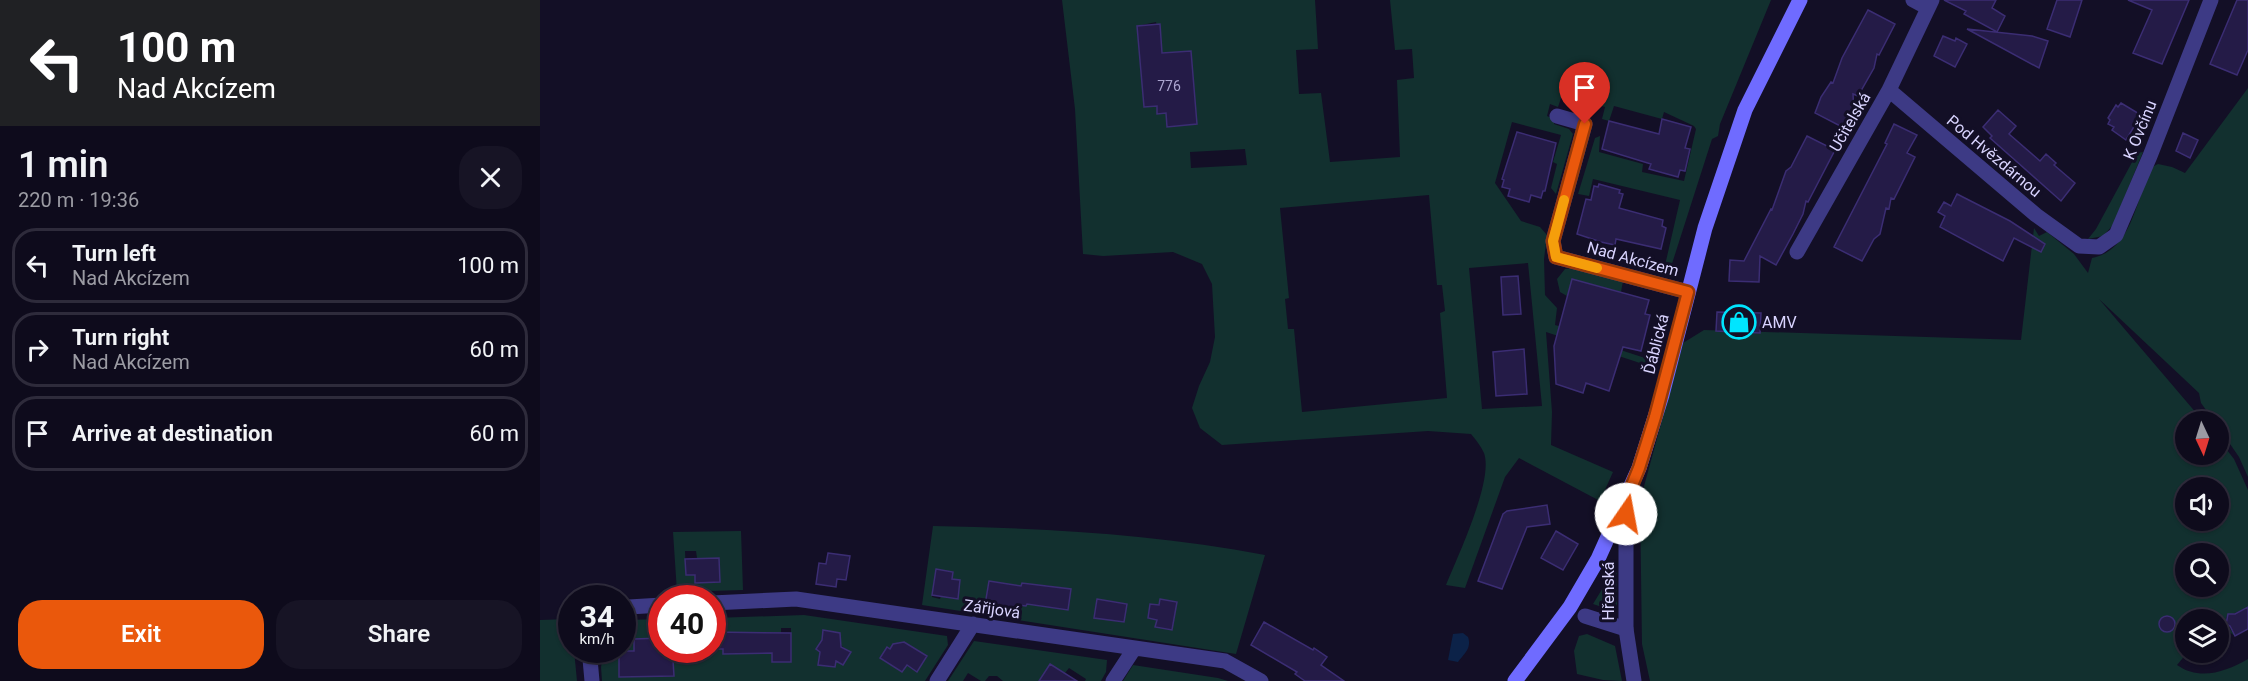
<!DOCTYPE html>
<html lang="en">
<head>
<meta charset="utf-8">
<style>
	body { margin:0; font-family:Roboto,sans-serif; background:#171425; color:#f1f3f6; height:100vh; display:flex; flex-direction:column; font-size:22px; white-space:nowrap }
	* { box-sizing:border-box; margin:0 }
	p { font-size:20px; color:#9b9ba3 }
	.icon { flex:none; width:33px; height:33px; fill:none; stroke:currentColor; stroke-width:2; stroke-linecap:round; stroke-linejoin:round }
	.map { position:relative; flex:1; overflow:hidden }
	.side { display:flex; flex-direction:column; background:#0e0b1c; width:540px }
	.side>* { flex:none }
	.hud { background:#202124; color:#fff; overflow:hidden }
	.needle { width:39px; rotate:176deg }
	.controls { position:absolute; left:1635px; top:411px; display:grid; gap:12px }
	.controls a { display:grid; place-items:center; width:54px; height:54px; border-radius:50%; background:#0e0b1c; box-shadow:0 2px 4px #0004,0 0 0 2px #2e2b3b; font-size:30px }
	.speed { position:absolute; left:18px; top:585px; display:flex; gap:12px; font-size:30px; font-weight:700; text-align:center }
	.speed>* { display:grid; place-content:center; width:78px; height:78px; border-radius:50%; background:#0e0b1c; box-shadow:0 2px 4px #0004,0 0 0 2px #2e2b3b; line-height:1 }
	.speed small { font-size:15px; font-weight:400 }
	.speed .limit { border:9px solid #d22; background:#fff; color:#111 }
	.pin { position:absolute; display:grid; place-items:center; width:51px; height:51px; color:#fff; margin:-62px -26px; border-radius:50% 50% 50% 0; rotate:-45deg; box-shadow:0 0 6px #0007 }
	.pin .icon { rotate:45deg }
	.me { position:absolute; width:66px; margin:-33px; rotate:12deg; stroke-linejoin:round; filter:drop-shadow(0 0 4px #0008) }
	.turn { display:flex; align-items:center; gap:21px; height:126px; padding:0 18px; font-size:27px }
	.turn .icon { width:78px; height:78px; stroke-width:2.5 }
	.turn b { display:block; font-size:42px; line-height:51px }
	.round { display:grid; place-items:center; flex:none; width:63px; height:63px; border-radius:24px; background:#171425 }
	.headline { display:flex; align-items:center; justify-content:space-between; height:102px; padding:0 18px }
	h1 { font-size:36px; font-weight:600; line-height:45px }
	.cta { display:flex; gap:12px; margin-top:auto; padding:12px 18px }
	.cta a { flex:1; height:69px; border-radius:24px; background:#ea580c; color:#fff; font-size:24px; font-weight:600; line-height:69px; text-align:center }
	.cta a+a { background:#171425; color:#f1f3f6 }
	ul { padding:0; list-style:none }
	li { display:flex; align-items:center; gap:18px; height:75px; margin:0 12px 9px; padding:0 6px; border:3px solid #2e2b3b; border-radius:24px }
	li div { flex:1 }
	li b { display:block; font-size:22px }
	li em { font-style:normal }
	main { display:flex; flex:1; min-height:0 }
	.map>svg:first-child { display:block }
</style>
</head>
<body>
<main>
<section class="side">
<div class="hud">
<div class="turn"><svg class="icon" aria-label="left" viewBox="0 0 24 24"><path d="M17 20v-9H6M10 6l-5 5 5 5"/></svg><div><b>100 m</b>Nad Akcízem</div></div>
</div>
<div class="headline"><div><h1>1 min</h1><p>220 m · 19:36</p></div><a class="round"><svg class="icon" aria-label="close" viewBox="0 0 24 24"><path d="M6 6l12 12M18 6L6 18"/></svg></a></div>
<ul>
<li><svg class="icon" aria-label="left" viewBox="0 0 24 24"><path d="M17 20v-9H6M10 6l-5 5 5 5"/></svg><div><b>Turn left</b><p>Nad Akcízem</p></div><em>100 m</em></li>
<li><svg class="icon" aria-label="right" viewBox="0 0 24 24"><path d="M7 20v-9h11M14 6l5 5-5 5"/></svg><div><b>Turn right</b><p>Nad Akcízem</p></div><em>60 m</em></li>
<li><svg class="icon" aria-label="arrive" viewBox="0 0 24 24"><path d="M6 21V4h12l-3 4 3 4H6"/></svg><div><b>Arrive at destination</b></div><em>60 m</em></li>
</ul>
<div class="cta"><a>Exit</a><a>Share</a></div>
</section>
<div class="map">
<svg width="1708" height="681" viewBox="0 0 1708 681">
	<rect width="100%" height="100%" fill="#130f26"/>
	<!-- green -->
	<path fill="#12302f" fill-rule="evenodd" d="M 522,0 L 775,0 L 778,49 L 756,50 L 759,94 L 781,93 L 790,162 L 860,157 L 857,80 L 874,78 L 872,49 L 855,50 L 850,0 L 1231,0 L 1180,124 L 1178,136 L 1172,139 L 1129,273 L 1123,274 L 1140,200 L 1053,179 L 1049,196 L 1038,194 L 1055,138 L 1060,136 L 1059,152 L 1103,164 L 1102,172 L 1144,181 L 1156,129 L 1154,126 L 1124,112 L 1122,119 L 1074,106 L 1069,121 L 1062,119 L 1065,107 L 1022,95 L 1018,107 L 1010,104 L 1007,116 L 1014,119 L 1014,124 L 1029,129 L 1033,134 L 1016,194 L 1011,188 L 1017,164 L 1013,162 L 1021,135 L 972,122 L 955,183 L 981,221 L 1000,227 L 1007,235 L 1004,259 L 1005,295 L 1017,308 L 1015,325 L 1060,338 L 1059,343 L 1105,358 L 1106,365 L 1006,332 L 1012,412 L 1011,445 L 1073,472 L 1060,501 L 979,458 L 965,477 L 925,588 L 906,585 C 917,558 954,480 944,453 C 941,446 935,439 931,434 L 888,431 L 682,445 L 660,428 L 652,408 L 659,386 L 670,362 L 675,337 L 672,284 L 662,264 L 633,252 L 563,256 L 543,254 L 535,109 ZM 616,22 L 622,53 L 651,51 L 657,124 L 626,113 L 617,113 L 617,106 L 604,106 L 597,26 ZM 705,149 L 707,165 L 651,168 L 650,152 ZM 889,195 L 897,285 L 902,285 L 905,311 L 900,313 L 907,398 L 762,412 L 754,329 L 748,329 L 745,299 L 749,298 L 740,208 ZM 988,263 L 1002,406 L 942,409 L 929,268 Z
		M 1708,88 L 1708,477 L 1699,457 L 1679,428 L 1678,422 L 1674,421 L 1661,403 L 1659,393 L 1559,299 L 1663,421 L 1646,422 L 1646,454 L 1678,454 L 1679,440 L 1694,459 L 1708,490 L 1708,607 L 1686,617 L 1686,623 L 1695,636 L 1688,631 L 1679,635 L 1678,620 L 1646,620 L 1647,653 L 1637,665 C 1660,681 1685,672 1708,659 L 1708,681 L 1110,681 L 1102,644 L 1100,501 L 1143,343 L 1164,330 L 1481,340 L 1494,228 L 1499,236 L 1507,232 L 1534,254 L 1548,273 L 1552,258 C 1595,249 1594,197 1614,166 L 1618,164 L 1632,167 L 1645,173 ZM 1646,488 L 1678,488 L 1678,520 L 1646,520 ZM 1646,554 L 1678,554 L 1678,586 L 1646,586 Z
		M 1603,152 L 1573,225 L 1563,236 L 1548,239 L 1556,229 L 1597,153 Z
		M 1032,268 L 1083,281 L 1081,292 L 1032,279 L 1027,296 L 1020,292 L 1017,279 L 1025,269 Z
		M 393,526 C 503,528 616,534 725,555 L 696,654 L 382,605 ZM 396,569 L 413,572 L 412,579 L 420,581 L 418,598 L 401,596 L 400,599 L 392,597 ZM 449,581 L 481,586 L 482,583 L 490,584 L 486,606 L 478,605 L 477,610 L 445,605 ZM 504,585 L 531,589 L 528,610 L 502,606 ZM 557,599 L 587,604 L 584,622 L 554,618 ZM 620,599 L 637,602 L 632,630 L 616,627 L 617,620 L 608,618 L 610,604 L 619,605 Z
		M 201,531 L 203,590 L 137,592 L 133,532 ZM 145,551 L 156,551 L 157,558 L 179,558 L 180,582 L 156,583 L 155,575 L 146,575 Z
		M 1075,568 L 1077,573 L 1077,612 L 1053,604 Z
		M 264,615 L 407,636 L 408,645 L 385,681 L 62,681 L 61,667 L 64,650 L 82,650 L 83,626 L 87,620 L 121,619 L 121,638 L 94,639 L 94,651 L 79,651 L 79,677 L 133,676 L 133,661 L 130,660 L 129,650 L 172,650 L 173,618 ZM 241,628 L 251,628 L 251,662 L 232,662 L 231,634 L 241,633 ZM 173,629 L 183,629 L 184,632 L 207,632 L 210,654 L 184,654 L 183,649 L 174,649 ZM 283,630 L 299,633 C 298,644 301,647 311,652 L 303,665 L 296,661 L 278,664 L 280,652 L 276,649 L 282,640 ZM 364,642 L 387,657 L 377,671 L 367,665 L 362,672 L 340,658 L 347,647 L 350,649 L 354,643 L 359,646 Z
		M 31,619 L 32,650 L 34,650 L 37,681 L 0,681 L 0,620 Z
		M 1047,634 L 1075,646 L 1082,681 L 1063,680 L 1037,674 L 1034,651 L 1039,636 Z
		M 434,641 L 567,660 L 566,672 L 561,681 L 545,681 L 546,679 L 529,668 L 525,673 L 510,664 L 500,679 L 502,681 L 463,681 L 457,676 L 449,676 L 445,681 L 441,681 L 428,673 L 423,681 L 408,681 Z
		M 593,665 L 678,678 L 688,681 L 583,681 Z"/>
	<!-- water -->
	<path fill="#0c2248" d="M 923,633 L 928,637 C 932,648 924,654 918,662 L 908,660 L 913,634 Z"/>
	<!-- building -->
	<path fill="#241b47" stroke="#3b2d73" stroke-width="1.5" d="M 1404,0 L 1456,0 L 1452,8 L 1465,16 L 1457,32 L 1424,14 L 1426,11 Z
		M 1517,0 L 1542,0 L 1530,37 L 1507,29 Z
		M 1588,0 L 1649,0 L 1622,64 L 1593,53 L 1612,10 Z
		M 1697,0 L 1708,0 L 1708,50 L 1697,75 L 1670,64 Z
		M 1328,10 L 1355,24 L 1339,55 L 1337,54 L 1334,68 L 1318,96 L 1313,94 L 1314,114 L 1306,129 L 1275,113 L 1281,97 L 1291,82 L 1293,83 L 1302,58 Z
		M 620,24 L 622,53 L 651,51 L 657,124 L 627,127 L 626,113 L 617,114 L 617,106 L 604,107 L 597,26 Z
		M 1427,29 L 1492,36 L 1508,41 L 1499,68 Z
		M 1403,36 L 1415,41 L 1416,38 L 1427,44 L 1415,67 L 1394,56 Z
		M 1581,103 L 1601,115 L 1586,140 L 1572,130 L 1574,127 L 1568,124 L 1570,120 L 1568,118 L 1576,105 L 1578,107 Z
		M 1458,110 L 1476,126 L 1469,134 L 1500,161 L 1506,154 L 1516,163 L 1514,165 L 1535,183 L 1521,201 L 1450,138 L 1452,136 L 1443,127 Z
		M 1122,119 L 1151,127 L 1145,148 L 1150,149 L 1145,171 L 1140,170 L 1138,177 L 1109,169 L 1111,164 L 1062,149 L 1069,121 L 1119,134 Z
		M 1354,124 L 1377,135 L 1367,153 L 1375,157 L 1354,199 L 1351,198 L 1349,209 L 1346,208 L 1340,234 L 1334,239 L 1322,261 L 1294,247 L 1347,144 L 1345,143 Z
		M 977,132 L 1016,143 L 1005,191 L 1003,191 L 1001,198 L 991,195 L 989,202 L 968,196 L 970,189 L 962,187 L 964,180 L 962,179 Z
		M 1643,133 L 1658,140 L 1650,158 L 1636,151 Z
		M 1267,136 L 1295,150 L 1268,202 L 1266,201 L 1263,214 L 1253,234 L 1236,265 L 1220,256 L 1219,282 L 1189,281 L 1190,260 L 1204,261 L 1231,209 L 1232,210 L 1246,171 L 1251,167 Z
		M 1059,184 L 1080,190 L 1079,193 L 1083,194 L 1079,208 L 1123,220 L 1122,226 L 1126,228 L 1121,249 L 1076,239 L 1075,245 L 1061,242 L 1037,234 L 1046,199 L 1051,200 L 1054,186 L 1058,187 Z
		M 1417,194 L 1470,221 L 1505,244 L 1501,252 L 1474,238 L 1463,261 L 1400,227 L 1405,216 L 1398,212 L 1404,202 L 1411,206 Z
		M 978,276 L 981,314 L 963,315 L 961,277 Z
		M 1032,279 L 1109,300 L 1105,314 L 1110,315 L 1101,351 L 1083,347 L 1069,391 L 1046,383 L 1043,393 L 1016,384 L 1014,346 Z
		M 1177,312 L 1221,313 L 1220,333 L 1176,331 Z
		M 984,349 L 987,394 L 956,396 L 953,352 Z
		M 1007,505 L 1010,524 L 987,527 L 962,589 L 938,581 L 963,514 L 967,511 Z
		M 1016,531 L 1038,544 L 1023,570 L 1001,558 Z
		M 288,553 L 310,556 L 306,580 L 297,579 L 296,587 L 276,584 L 279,563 L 286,564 Z
		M 179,558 L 180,582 L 155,583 L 155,575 L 146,575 L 145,559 Z
		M 396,569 L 413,572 L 412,579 L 420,580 L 418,599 L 392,595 Z
		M 449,581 L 481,586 L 482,583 L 531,589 L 528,610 L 487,604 L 486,606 L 478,605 L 477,610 L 445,605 Z
		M 557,599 L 587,604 L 584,622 L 554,618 Z
		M 620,599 L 637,602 L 632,630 L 615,627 L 617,620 L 608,618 L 610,604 L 619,605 Z
		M 1708,607 L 1708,629 L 1695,636 L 1690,626 L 1686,624 L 1688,614 L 1695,614 Z
		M1619 624a8 8 0 1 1 16 0a8 8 0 1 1-16 0Z
		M 724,622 L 773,650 L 774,648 L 787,657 L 781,665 L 804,681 L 765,681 L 755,674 L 757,672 L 711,645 Z
		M 283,630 L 300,633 L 301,647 L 311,652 L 303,665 L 296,661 L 295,667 L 278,665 L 280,652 L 276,649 L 282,640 Z
		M 173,632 L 251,633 L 251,662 L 232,662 L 232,653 L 183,654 L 183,649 L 174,649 Z
		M 122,638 L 122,650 L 129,650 L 130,660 L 133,660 L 134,676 L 79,677 L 79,651 L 94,651 L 94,639 Z
		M 364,642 L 387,656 L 377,672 L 367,665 L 362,672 L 340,658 L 347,647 L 350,649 L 353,644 Z
		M 510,664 L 537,681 L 499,681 Z"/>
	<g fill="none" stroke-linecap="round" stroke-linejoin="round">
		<!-- minor -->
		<path stroke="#3d3a85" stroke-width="15" d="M 1373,0 L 1388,8
			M 1349,90 L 1496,215 L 1539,246 L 1559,247 L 1576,235 L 1610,156 L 1671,0
			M 1017,116 L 1045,124 L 1013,241 L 1016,257 L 1148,292
			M 1257,252 L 1349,90 L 1392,0
			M 172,603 L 256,599 L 685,661 L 721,681
			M 82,613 L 89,607 L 122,605
			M 1045,616 L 1086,629
			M 52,681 L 50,659 L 55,650
			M 397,681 L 433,624
			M 573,681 L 594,649"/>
		<!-- tertiary -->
		<path stroke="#3d3a85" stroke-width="15" d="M 1086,500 L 1086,629 L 1094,681"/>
		<!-- secondary -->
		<path stroke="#6f6bff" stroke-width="15" d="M 975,681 L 1030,607 L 1058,559 L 1099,468 L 1122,395 L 1165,228 L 1205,110 L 1260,0"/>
	</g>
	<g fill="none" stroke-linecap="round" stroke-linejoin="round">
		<!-- route casing -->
		<g stroke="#983908" stroke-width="15">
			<path id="route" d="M 1045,124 L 1013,241 L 1016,257 L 1148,292 L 1115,417 L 1099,468 L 1086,500 L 1086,514"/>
		</g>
		<!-- route -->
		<use href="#route" stroke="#ea580c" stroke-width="10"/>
		<!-- slow -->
		<path stroke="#f59e0b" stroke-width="10" d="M 1024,200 L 1013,241 L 1016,257 L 1057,268"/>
	</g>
	<!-- icons -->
	<defs>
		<g id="shop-ring" transform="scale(1.725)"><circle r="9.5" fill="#130f26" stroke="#00e5ff" stroke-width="1.5"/><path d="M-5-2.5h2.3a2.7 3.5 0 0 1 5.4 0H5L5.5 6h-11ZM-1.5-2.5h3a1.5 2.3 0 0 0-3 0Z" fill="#00e5ff"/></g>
	</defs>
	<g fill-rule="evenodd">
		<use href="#shop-ring" x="1199" y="322"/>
	</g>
	<g text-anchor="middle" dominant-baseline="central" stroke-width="6" stroke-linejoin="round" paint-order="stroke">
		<!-- number labels -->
		<g font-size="14" fill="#aca6d1">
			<text x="629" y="86">776</text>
		</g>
		<!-- street labels -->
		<g font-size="16" fill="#d9d4ff" stroke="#130f26">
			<text transform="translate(1310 122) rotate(-60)">Učitelská</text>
			<text transform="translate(1600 130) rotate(-68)">K Ovčínu</text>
			<text transform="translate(1454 156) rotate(40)">Pod Hvězdárnou</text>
			<text transform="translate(1093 259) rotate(15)">Nad Akcízem</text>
			<text transform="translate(1116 344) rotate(-76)">Ďáblická</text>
			<text transform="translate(1068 591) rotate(-90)">Hřenská</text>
			<text transform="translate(452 609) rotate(8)">Zářijová</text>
		</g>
		<!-- poi labels -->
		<g font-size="16" fill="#d9d4ff" stroke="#130f26" text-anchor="start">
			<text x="1222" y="322">AMV</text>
		</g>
	</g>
</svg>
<div class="controls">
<a><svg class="needle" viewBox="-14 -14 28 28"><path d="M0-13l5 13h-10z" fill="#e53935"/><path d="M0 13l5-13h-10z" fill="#9b9ba3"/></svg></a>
<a><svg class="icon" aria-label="sound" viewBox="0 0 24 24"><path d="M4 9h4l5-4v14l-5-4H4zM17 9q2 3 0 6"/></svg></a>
<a><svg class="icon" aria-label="search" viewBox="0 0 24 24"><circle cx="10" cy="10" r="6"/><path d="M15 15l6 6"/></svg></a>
<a><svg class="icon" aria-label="layers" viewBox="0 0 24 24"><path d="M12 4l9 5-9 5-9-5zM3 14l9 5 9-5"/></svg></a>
</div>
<div class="speed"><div>34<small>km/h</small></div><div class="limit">40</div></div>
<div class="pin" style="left:1045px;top:124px;background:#d93025"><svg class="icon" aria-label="arrive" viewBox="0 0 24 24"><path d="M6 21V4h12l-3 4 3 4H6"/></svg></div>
<svg class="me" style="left:1086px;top:514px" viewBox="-20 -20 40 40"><circle r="19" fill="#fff"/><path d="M0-13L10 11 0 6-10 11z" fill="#ea580c"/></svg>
</div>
</main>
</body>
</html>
